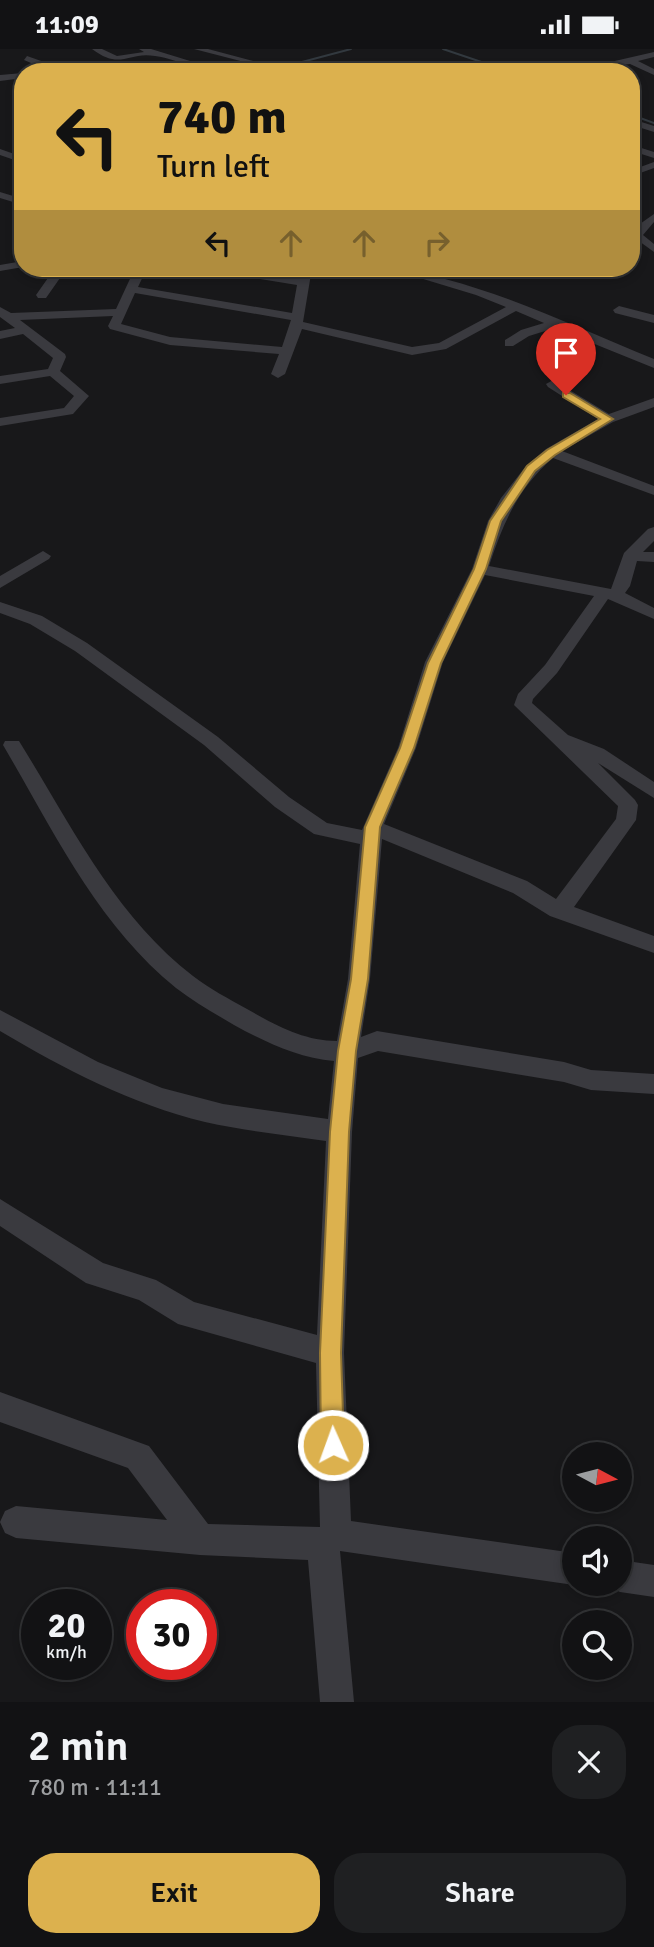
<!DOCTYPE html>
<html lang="en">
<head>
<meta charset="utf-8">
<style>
	body { margin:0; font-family:Signika,sans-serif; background:#1f2022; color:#f1f3f6; height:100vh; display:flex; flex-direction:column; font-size:26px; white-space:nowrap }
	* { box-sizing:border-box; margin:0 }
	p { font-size:23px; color:#9c9ea0 }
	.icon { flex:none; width:38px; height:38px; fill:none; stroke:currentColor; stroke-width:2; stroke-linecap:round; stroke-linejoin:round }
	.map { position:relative; height:1653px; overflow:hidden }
	.drawer { display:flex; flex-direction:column; background:#121214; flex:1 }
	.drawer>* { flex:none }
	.guide { position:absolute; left:14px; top:14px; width:626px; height:214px; border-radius:28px; box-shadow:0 4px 10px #0003,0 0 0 2px #313234; background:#dcb14e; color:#111; overflow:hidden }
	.needle { width:46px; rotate:97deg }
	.buttons { position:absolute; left:562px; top:1393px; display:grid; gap:14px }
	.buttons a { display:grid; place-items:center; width:70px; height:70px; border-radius:50%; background:#121214; box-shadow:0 4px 10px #0003,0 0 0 2px #313234; font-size:35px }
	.speed { position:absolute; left:21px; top:1540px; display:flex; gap:14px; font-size:35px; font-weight:700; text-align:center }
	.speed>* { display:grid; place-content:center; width:91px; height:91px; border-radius:50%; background:#121214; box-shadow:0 4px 10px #0003,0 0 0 2px #313234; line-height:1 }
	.speed small { font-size:18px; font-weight:400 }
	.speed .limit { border:10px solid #d22; background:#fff; color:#111 }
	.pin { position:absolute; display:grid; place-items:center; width:60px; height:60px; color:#fff; margin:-72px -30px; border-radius:50% 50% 50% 0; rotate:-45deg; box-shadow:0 0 7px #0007 }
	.pin .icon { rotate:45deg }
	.me { position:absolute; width:77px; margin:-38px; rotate:358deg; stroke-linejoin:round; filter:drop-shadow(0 0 5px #0008) }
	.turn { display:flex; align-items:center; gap:24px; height:147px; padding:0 28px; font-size:32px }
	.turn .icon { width:91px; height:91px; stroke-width:2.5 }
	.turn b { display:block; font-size:49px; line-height:60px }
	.lanes { display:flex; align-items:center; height:66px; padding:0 28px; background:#0003; justify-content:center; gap:35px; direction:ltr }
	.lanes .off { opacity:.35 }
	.round { display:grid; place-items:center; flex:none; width:74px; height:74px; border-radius:28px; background:#1f2022 }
	.head { display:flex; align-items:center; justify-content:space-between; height:119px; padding:0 28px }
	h1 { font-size:42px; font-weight:600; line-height:52px }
	.cta { display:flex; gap:14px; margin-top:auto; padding:14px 28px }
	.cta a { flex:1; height:80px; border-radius:28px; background:#dcb14e; color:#111; font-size:28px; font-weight:600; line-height:80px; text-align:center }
	.cta a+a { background:#1f2022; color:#f1f3f6 }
	.status { display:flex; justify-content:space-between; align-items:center; height:49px; padding:0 35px; background:#121214; direction:ltr }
	.status svg { height:19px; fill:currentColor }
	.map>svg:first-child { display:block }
</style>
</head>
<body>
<div class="status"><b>11:09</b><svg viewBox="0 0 49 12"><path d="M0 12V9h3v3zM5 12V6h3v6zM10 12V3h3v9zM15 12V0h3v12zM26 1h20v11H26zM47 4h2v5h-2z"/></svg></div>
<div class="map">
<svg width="654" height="1653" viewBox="0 0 654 1653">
	<rect width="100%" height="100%" fill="#18181a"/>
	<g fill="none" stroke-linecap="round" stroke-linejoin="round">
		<!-- stream -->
		<path stroke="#32393f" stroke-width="2" d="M 443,0 L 511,23
			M 295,23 L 302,13 L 351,0
			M 632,66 L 654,74"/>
		<!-- minor -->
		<path fill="#3a3a3f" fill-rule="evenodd" d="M 92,0 L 102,0 L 117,7 L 144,3 L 139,0 L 151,0 L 226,23 C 195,23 182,11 155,7 C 128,2 121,22 92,0 Z
			M 194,0 L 208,0 L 268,16 L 264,18 Z
			M 654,3 L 654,8 L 638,12 L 654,20 L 654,26 L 630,15 L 606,18 L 563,17 L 509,23 L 563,13 L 606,14 Z
			M 27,7 L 44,13 L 49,23 L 41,23 L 38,17 L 24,11 Z
			M 62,20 L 96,20 L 100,23 L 58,23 Z
			M 23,24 L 23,29 L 0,32 L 0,26 Z
			M 632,70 L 654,77 L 654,83 L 632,76 Z
			M 632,96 L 654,103 L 654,109 L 632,102 Z
			M 0,100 L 23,108 L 23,114 L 0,106 Z
			M 654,113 L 654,119 L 632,127 L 632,121 Z
			M 0,143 L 23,150 L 23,156 L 0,149 Z
			M 654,165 L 654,173 L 643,186 L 654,195 L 654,203 L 632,187 L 637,177 Z
			M 23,212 L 23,218 L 0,222 L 0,216 Z
			M 55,219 L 67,219 L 46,249 L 38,249 L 36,246 Z
			M 135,219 L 147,219 L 138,238 L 292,264 L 297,236 L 211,222 L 205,219 L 231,219 L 298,230 L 300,219 L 312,219 L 303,273 L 412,298 L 439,294 L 506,258 L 476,246 L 387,219 C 407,218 425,224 445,230 C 517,249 584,282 654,310 L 654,319 L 555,279 L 529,287 L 513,297 L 505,297 L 505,291 L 521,281 L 544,274 L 516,262 L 446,300 L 412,306 L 302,280 L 285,325 L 278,329 L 271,325 L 279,305 L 170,296 L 110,280 L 108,277 L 113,267 L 20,271 L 65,305 L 66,308 L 60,322 L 89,347 L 73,365 L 0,377 L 0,369 L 64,359 L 74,347 L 50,327 L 0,335 L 0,327 L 48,320 L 53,309 L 23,285 L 0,290 L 0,282 L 15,279 L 0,268 L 0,258 L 11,264 L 116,260 ZM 135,244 L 291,271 L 282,298 L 170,288 L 121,275 Z
			M 619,257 L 654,266 L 654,274 L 615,264 L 613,261 Z
			M 553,331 L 609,365 L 654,349 L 654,358 L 613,373 L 562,402 L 654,437 L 654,446 L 553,409 C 518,439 503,474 489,517 L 611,540 L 624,504 L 648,480 L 654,478 L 654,492 L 643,503 L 654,503 L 654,513 L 637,512 L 630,537 L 625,544 L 654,559 L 654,570 L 608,550 L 557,624 L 533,650 L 532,654 L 568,686 L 604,700 L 654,733 L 654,749 L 598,714 L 635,751 L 638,756 L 636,771 L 574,858 L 654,887 L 654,904 L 550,867 L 513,844 L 382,790 L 370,930 L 361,988 L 377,982 L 564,1013 L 591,1021 L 654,1025 L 654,1045 L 591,1041 L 564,1033 L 378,1002 L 358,1009 L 352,1083 L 344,1304 L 351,1472 L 574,1504 L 574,1535 L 577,1535 L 574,1536 L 340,1502 L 354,1653 L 320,1653 L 308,1511 L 200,1506 L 16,1489 L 5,1484 L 0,1473 L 5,1462 L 16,1457 L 167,1471 L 128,1419 L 0,1373 L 0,1343 L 149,1397 L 208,1475 L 320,1478 L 316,1314 L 178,1275 L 139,1251 L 86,1234 L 0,1177 L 0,1150 L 103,1214 L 156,1231 L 194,1253 L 317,1286 L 326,1092 C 285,1086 245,1082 205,1073 C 131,1055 64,1020 0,982 L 0,961 L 98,1013 L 162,1039 L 223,1055 L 328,1070 L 334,1012 C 298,1009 265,993 234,976 C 214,964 194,953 176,939 C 97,875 53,781 3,696 L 5,692 L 19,692 C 70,774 114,866 193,927 C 210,940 229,950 247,960 C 275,976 304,992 337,992 L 348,930 L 360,795 L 314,785 L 275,758 L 204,696 L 75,602 L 30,575 L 0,564 L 0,553 L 42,567 L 87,594 L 218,688 L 289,748 L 327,774 L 362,781 L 398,699 L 425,613 L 472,520 L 488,472 L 501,449 L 526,417 L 546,400 L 598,370 L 548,338 L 546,335 ZM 485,526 L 594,547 L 545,616 L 518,645 L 514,656 L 618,757 L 616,770 L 556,850 L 527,832 L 384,775 L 416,699 L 443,613 Z
			M 43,502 L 51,507 L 49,510 L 0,539 L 0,527 Z
			M 620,1511 L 654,1516 L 654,1548 L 620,1543 L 609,1538 L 607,1535 L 620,1535 Z"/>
	</g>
	<!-- route -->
	<path fill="#dcb14e" stroke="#8f7333" stroke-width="2" d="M 563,344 L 570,344 L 613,370 L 555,406 L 535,422 L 501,472 L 486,520 L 441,614 L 414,699 L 380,778 L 368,930 L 356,1002 L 349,1083 L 341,1304 L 344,1396 L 341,1404 L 333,1407 L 325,1404 L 321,1396 L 320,1304 L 330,1083 L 338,1002 L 351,930 L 365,778 L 400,699 L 428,614 L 474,520 L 490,472 L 527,417 L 547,401 L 600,370 L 563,348 Z"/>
</svg>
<div class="buttons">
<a><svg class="needle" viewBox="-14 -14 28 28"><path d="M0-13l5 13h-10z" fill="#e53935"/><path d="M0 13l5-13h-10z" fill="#9c9ea0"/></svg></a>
<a><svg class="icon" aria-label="sound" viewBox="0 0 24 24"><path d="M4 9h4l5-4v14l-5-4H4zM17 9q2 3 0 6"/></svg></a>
<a><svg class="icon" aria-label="search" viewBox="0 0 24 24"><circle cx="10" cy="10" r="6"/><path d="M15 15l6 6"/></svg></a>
</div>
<div class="speed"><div>20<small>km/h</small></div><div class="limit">30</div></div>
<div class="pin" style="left:566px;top:346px;background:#d93025"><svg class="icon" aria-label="arrive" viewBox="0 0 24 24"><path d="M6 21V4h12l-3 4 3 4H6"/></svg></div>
<svg class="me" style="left:333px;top:1396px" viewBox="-20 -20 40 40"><circle r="17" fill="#dcb14e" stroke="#fff" stroke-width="3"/><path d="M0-11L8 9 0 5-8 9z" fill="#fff"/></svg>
<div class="guide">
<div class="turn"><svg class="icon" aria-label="left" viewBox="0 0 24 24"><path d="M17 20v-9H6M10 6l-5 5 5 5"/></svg><div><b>740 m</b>Turn left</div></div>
<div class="lanes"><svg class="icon" aria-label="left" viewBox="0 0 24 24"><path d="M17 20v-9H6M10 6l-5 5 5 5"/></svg><svg class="icon off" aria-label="ahead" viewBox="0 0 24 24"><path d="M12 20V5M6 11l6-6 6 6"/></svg><svg class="icon off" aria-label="ahead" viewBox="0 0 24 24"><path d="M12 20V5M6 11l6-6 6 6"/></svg><svg class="icon off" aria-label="right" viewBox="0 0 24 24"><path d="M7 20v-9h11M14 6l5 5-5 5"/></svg></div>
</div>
</div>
<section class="drawer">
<div class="head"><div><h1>2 min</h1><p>780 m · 11:11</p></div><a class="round"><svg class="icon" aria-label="close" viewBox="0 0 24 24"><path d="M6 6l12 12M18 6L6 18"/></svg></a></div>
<div class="cta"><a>Exit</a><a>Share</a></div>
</section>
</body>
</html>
